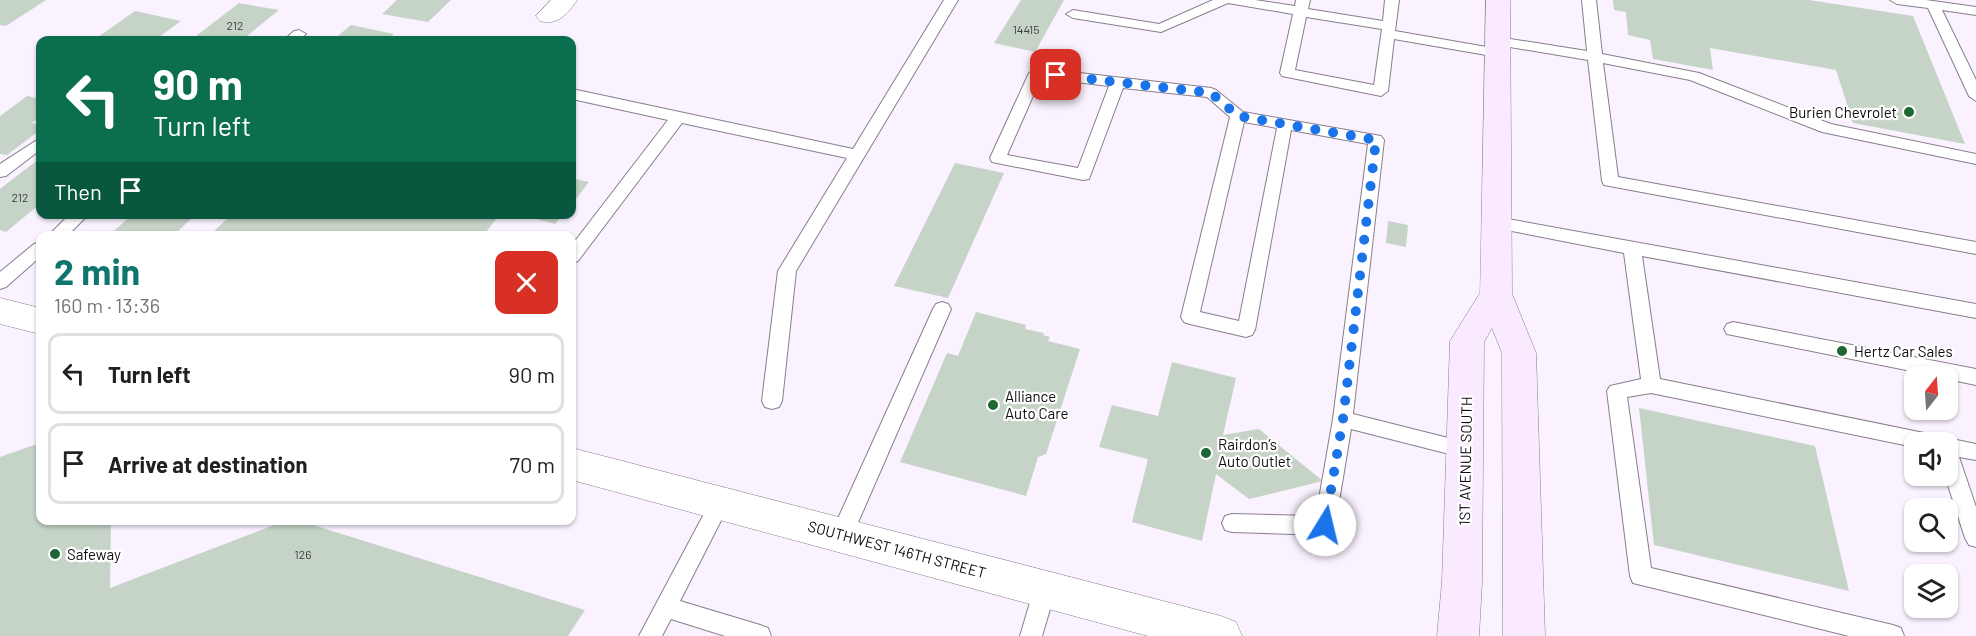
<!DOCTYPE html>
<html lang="en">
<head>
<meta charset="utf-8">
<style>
	body { margin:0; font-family:Barlow,sans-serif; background:#f6f6f6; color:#202124; height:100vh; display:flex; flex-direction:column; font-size:22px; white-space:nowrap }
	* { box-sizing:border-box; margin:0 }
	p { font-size:20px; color:#757577 }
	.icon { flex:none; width:33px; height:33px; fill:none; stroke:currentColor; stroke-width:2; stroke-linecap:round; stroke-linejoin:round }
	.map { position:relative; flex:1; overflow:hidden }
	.details { position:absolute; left:36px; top:231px; width:540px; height:294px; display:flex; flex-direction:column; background:#fff; border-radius:12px; box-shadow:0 2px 4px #0004 }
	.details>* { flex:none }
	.hud { position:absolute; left:36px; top:36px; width:540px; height:183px; border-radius:12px; box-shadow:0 2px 4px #0004; background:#0b6e4f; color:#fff; overflow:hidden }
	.needle { width:39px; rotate:17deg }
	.fabs { position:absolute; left:1904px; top:366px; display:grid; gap:12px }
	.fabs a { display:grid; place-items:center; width:54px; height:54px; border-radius:12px; background:#fff; box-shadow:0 2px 4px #0004; font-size:30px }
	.pin { position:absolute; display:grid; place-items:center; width:51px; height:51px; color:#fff; margin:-26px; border-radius:12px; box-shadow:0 3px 9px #0006 }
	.me { position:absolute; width:66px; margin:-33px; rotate:9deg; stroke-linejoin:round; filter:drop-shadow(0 0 4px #0008) }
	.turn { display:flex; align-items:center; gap:21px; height:126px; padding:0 18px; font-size:27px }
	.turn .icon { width:78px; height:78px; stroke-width:2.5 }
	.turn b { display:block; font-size:42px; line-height:51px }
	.then { display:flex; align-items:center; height:57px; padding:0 18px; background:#0003; gap:12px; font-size:22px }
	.round { display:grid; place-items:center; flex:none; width:63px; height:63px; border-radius:12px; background:#f6f6f6 }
	.headline { display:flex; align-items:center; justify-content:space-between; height:102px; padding:0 18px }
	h1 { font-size:36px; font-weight:700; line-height:45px; color:#0f766e }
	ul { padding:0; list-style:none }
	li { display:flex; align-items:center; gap:18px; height:81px; margin:0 12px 9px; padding:0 6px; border:3px solid #e0e0e0; border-radius:12px }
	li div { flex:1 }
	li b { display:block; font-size:22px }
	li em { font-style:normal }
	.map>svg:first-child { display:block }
</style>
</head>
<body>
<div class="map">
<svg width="1976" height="636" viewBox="0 0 1976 636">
	<rect width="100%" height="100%" fill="#faf2fe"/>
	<!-- building -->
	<path fill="#c6d4c8" d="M 0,0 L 46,0 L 6,26 L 0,25 Z
		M 397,0 L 451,0 L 428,22 L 382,14 Z
		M 1021,0 L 1064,0 L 1035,52 L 994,43 Z
		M 1613,0 L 1809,0 L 1913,16 L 1965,144 L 1853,123 L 1836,70 L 1710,48 L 1713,70 L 1653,59 L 1650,40 L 1628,35 L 1626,12 L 1614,10 Z
		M 239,3 L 279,10 L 242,40 L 191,40 Z
		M 135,11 L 181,21 L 155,40 L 116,40 L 98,37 Z
		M 351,25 L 394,34 L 387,40 L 333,40 Z
		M 27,96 L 40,99 L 40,116 L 32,123 L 40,125 L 40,130 L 7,155 L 0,154 L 0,116 Z
		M 40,158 L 40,204 L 6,232 L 0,230 L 0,189 Z
		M 955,163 L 1004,173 L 948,298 L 894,286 Z
		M 572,178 L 589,182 L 572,204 Z
		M 133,214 L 196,214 L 173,236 L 108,236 Z
		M 232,214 L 500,214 L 483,236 L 209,236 Z
		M 519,214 L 563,214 L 555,224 Z
		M 1388,221 L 1408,225 L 1406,247 L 1386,243 Z
		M 976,312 L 1026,325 L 1025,329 L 1044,333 L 1043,335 L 1050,337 L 1048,341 L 1080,349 L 1046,454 L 1038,457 L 1026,496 L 900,462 L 947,353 L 958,356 Z
		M 1172,362 L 1236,378 L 1223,435 L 1259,429 L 1323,481 L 1249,499 L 1216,474 L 1202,541 L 1132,522 L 1148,459 L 1099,447 L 1112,405 L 1158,416 Z
		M 1639,408 L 1815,446 L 1849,591 L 1654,545 Z
		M 37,444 L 40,445 L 40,520 L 111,520 L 110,588 L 287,520 L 297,520 L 585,610 L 568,636 L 0,636 L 0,457 Z"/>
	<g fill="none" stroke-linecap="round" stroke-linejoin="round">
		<!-- service casing -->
		<g stroke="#887e8b" stroke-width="2">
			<path id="service" d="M 944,0 L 958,0 L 796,271 L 782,401 L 779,407 L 772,409 L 765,407 L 762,401 L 778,271 L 847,158 L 682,123 L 578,261 L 572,263 L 572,245 L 668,120 L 572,99 L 572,89 L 853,149 Z
				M 1213,0 L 1255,0 L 1295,6 L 1296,0 L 1310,0 L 1308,9 L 1383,21 L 1385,0 L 1399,0 L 1395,31 L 1498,49 L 1505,53 L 1498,57 L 1394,39 L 1388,91 L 1381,96 L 1282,76 L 1280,73 L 1293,14 L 1228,3 L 1161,32 L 1073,18 L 1066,14 L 1073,10 L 1159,24 ZM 1306,17 L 1382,29 L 1374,85 L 1295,70 Z
				M 1582,0 L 1596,0 L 1602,54 L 1699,73 L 1831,124 L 1976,154 L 1976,164 L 1822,132 L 1690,80 L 1603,63 L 1618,177 L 1976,242 L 1976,254 L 1604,185 L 1602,181 L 1588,60 L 1498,45 L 1491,41 L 1498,37 L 1587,51 Z
				M 1890,0 L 1926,0 L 1976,7 L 1976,15 L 1942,10 L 1976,80 L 1976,101 L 1969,96 L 1928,8 L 1897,4 Z
				M 299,30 L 306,34 L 299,40 L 284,40 L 294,31 Z
				M 1036,68 L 1211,88 L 1216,90 L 1243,112 L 1381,136 L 1384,140 L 1353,414 L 1472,444 L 1475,450 L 1472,456 L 1465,458 L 1351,429 L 1335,526 L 1332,533 L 1325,535 L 1232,532 L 1225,530 L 1222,523 L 1225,516 L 1232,514 L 1316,516 L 1333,419 L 1368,144 L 1291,130 L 1255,330 L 1252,335 L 1246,337 L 1190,324 L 1184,322 L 1181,317 L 1230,117 L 1207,97 L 1123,88 L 1089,179 L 1083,180 L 992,162 L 990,158 L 1029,73 ZM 1041,78 L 1109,86 L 1078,168 L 1007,155 ZM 1244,122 L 1277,128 L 1239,321 L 1200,312 Z
				M 40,138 L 40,150 L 6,176 L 0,177 L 0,164 Z
				M 70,214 L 89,214 L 67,236 L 48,236 Z
				M 1497,217 L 1976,304 L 1976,318 L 1642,256 L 1660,379 L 1929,434 L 1936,436 L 1939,442 L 1914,442 L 1914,447 L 1651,393 L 1627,397 L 1651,568 L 1893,625 L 1901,628 L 1904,636 L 1849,636 L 1633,583 L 1630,576 L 1607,391 L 1610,386 L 1641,379 L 1624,253 L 1491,227 L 1489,223 L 1491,219 Z
				M 40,242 L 40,257 L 6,287 L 0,289 L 0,272 L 34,244 Z
				M 942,302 L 948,304 L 951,309 L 853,534 L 849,541 L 842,543 L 835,541 L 831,534 L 933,309 L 936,304 Z
				M 1733,322 L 1976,369 L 1976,385 L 1947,379 L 1947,376 L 1936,376 L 1727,334 L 1724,329 L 1727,324 Z
				M 1947,438 L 1976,444 L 1976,460 L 1959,457 L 1976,507 L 1976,547 L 1969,545 L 1965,538 L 1945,476 L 1947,442 L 1939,442 Z
				M 721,492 L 728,495 L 731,501 L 680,601 L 760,625 L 768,628 L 771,636 L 725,636 L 671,619 L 662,636 L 639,636 L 714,495 Z
				M 1045,579 L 1053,582 L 1056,589 L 1042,636 L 1020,636 L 1034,589 L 1037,582 Z"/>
		</g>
		<!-- minor casing -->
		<g stroke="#887e8b" stroke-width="1">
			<path id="minor" d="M 551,0 L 577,0 C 568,14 557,26 540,21 L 536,16 Z"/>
		</g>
		<!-- tertiary casing -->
		<g stroke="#887e8b" stroke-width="1">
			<path id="tertiary" d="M 0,298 L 40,308 L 40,334 L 0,324 Z
				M 572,448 L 1221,616 L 1236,622 L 1242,636 L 1148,636 L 572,480 Z"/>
		</g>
		<!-- secondary casing -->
		<g stroke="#887e8b" stroke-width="1">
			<path id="secondary" d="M 1486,0 L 1510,0 L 1512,294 L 1536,353 L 1545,636 L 1503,636 L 1502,353 L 1492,328 L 1484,342 L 1482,582 L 1479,636 L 1437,636 L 1442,582 L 1450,341 L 1480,293 Z"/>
		</g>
		<!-- service -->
		<use href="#service" fill="#fff" fill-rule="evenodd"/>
		<!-- minor -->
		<use href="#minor" fill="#fff" fill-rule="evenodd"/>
		<!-- tertiary -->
		<use href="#tertiary" fill="#fff" fill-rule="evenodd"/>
		<!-- secondary -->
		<use href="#secondary" fill="#f9eaff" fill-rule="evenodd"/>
	</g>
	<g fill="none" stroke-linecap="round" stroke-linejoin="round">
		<!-- route -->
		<path stroke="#1a73e8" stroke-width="10" stroke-dasharray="0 18" d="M 1056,75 L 1211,93 L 1238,116 L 1376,140 L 1343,419 L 1325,525"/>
	</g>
	<!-- markers -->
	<g fill="#1e6633" stroke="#fff" stroke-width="2">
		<circle cx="1909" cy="112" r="6"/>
		<circle cx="1842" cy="351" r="6"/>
		<circle cx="993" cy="405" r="6"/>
		<circle cx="1206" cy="453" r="6"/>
		<circle cx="55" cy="554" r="6"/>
	</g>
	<g text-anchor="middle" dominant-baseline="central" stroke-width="4.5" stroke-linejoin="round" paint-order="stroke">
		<!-- number labels -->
		<g font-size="12" fill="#3d3d3e">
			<text x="235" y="25">212</text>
			<text x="1026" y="29">14415</text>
			<text x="20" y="197">212</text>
			<text x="303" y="554">126</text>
		</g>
		<!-- poi labels -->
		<g font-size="15" fill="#0f0b10" stroke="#fff" text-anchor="start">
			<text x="1897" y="112" text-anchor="end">Burien Chevrolet</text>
			<text x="1854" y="351">Hertz Car Sales</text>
			<text x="1005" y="396">Alliance<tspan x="1005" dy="17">Auto Care</tspan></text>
			<text x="1218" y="444">Rairdon’s<tspan x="1218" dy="17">Auto Outlet</tspan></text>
			<text x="67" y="554">Safeway</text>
		</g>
		<!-- street labels -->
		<g font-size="15" fill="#0f0b10" stroke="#fff">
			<text transform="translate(1465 461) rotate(-89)">1ST AVENUE SOUTH</text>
			<text transform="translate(897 549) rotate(15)">SOUTHWEST 146TH STREET</text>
		</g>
	</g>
</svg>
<div class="fabs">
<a><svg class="needle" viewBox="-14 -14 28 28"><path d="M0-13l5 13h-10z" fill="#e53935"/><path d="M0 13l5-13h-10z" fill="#757577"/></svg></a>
<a><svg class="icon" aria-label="sound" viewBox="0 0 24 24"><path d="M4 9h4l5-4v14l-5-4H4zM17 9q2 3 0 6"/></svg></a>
<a><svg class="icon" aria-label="search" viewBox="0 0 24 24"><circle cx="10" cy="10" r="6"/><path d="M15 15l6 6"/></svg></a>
<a><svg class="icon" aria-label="layers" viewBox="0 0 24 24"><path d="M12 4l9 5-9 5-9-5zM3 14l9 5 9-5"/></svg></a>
</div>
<div class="pin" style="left:1056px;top:75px;background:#d93025"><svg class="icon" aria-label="arrive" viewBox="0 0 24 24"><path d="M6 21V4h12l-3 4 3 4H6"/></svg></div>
<svg class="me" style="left:1325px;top:525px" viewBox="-20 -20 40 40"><circle r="19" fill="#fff"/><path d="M0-13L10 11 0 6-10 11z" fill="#1a73e8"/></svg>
<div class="hud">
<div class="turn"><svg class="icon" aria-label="left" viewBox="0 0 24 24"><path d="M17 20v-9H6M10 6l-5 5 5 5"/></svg><div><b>90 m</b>Turn left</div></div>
<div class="then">Then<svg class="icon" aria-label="arrive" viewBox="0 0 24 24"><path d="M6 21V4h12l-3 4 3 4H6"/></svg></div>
</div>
<section class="details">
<div class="headline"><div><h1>2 min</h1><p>160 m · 13:36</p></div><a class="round" style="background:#d93025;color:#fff"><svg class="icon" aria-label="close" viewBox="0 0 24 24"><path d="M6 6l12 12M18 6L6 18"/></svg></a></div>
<ul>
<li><svg class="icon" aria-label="left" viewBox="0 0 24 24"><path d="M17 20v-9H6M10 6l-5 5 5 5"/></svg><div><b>Turn left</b></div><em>90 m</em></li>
<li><svg class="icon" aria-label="arrive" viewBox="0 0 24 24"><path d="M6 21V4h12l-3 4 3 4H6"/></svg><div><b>Arrive at destination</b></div><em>70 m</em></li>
</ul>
</section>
</div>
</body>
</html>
